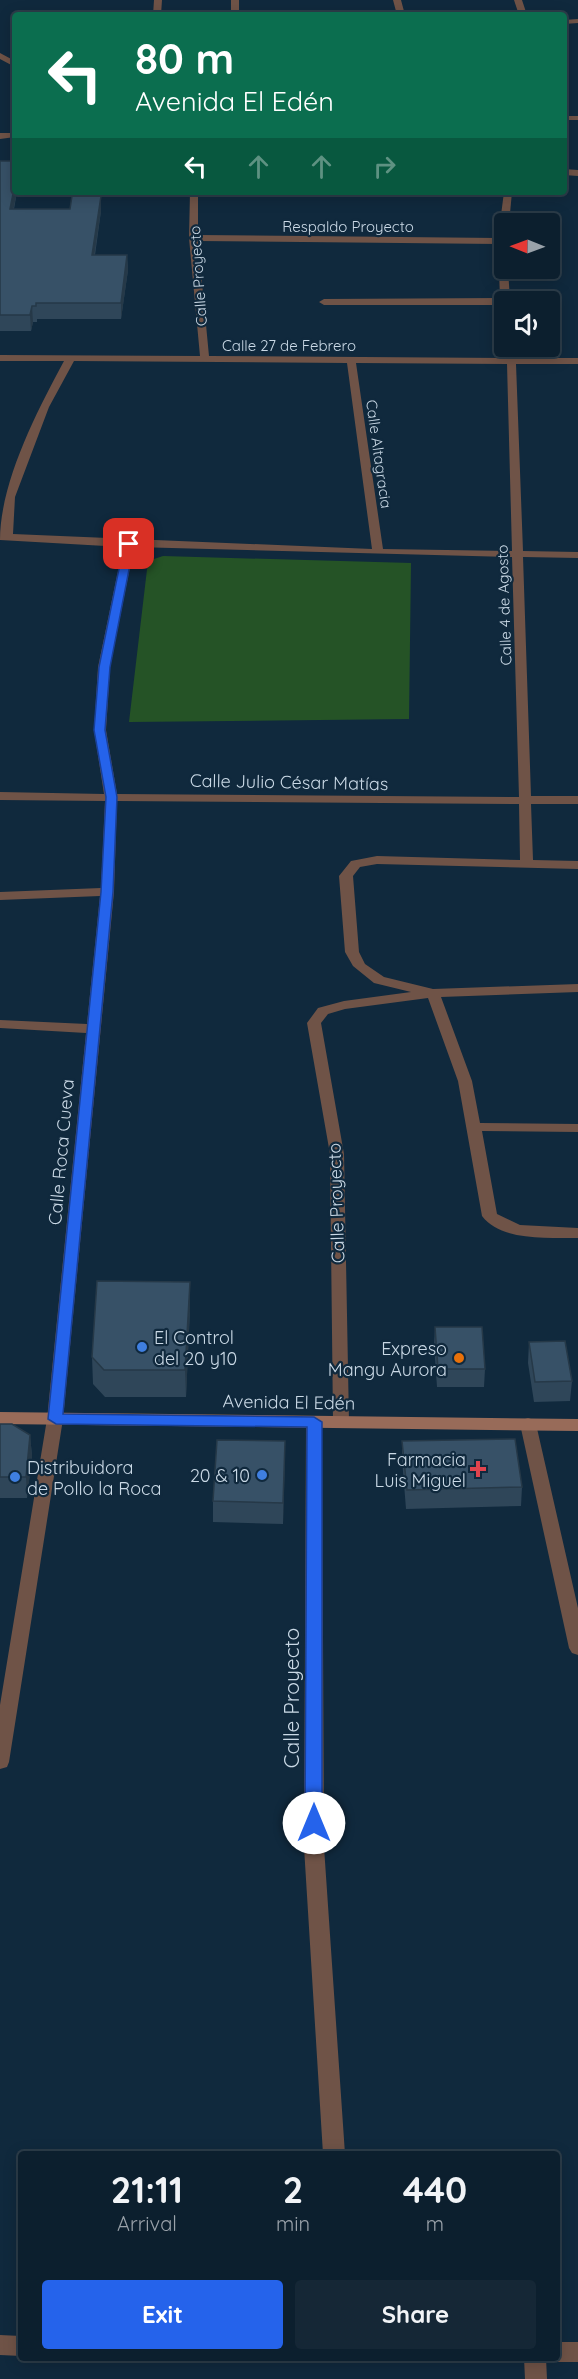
<!DOCTYPE html>
<html lang="en">
<head>
<meta charset="utf-8">
<style>
	body { margin:0; font-family:Quicksand,sans-serif; background:#152736; color:#f1f3f6; height:100vh; display:flex; flex-direction:column; font-size:22px; white-space:nowrap }
	* { box-sizing:border-box; margin:0 }
	p { font-size:20px; color:#9aa2aa }
	.icon { flex:none; width:33px; height:33px; fill:none; stroke:currentColor; stroke-width:2; stroke-linecap:round; stroke-linejoin:round }
	.map { position:relative; flex:1; overflow:hidden }
	.details { position:absolute; left:18px; top:2151px; width:542px; height:210px; display:flex; flex-direction:column; background:#0c1f2e; border-radius:6px; box-shadow:0 3px 15px #0003,0 0 0 2px #2c3d4a }
	.details>* { flex:none }
	.top-card { position:absolute; left:12px; top:12px; width:555px; height:183px; border-radius:6px; box-shadow:0 3px 15px #0003,0 0 0 2px #2c3d4a; background:#0b6e4f; color:#fff; overflow:hidden }
	.needle { width:39px; rotate:271deg }
	.fabs { position:absolute; left:494px; top:213px; display:grid; gap:12px }
	.fabs a { display:grid; place-items:center; width:66px; height:66px; border-radius:6px; background:#0c1f2e; box-shadow:0 3px 15px #0003,0 0 0 2px #2c3d4a; font-size:30px }
	.pin { position:absolute; display:grid; place-items:center; width:51px; height:51px; color:#fff; margin:-26px; border-radius:12px; box-shadow:0 3px 9px #0006 }
	.me { position:absolute; width:66px; margin:-33px; rotate:0deg; stroke-linejoin:round; filter:drop-shadow(0 0 4px #0008) }
	.turn { display:flex; align-items:center; gap:21px; height:126px; padding:0 24px; font-size:27px }
	.turn .icon { width:78px; height:78px; stroke-width:2.5 }
	.turn b { display:block; font-size:42px; line-height:51px }
	.lanes { display:flex; align-items:center; height:57px; padding:0 24px; background:#0003; justify-content:center; gap:30px; direction:ltr }
	.lanes .off { opacity:.35 }
	.eta { display:flex; justify-content:space-evenly; align-items:center; height:102px; text-align:center }
	.eta b { font-size:36px; font-weight:700; line-height:42px }
	.primary-button { display:flex; gap:12px; margin-top:auto; padding:12px 24px }
	.primary-button a { flex:1; height:69px; border-radius:6px; background:#2563eb; color:#fff; font-size:24px; font-weight:700; line-height:69px; text-align:center }
	.primary-button a+a { background:#152736; color:#f1f3f6 }
	.map>svg:first-child { display:block }
</style>
</head>
<body>
<div class="map">
<svg width="578" height="2379" viewBox="0 0 578 2379">
	<rect width="100%" height="100%" fill="#10293d"/>
	<!-- green -->
	<path fill="#255326" d="M 42,192 L 130,192 L 129,197 L 41,196 Z
		M 163,556 L 411,563 L 409,719 L 129,722 L 148,561 Z"/>
	<g fill="none" stroke-linecap="round" stroke-linejoin="round">
		<!-- street -->
		<path fill="#6f5347" fill-rule="evenodd" d="M 154,0 L 162,0 L 161,15 L 153,15 Z
			M 231,0 L 239,0 L 239,15 L 231,15 Z
			M 393,0 L 401,0 L 405,15 L 397,15 Z
			M 514,0 L 522,0 L 527,15 L 519,15 Z
			M 578,19 L 578,23 L 564,24 L 564,20 Z
			M 0,53 L 15,61 L 15,67 L 0,59 Z
			M 564,116 L 578,116 L 578,120 L 564,120 Z
			M 0,133 L 15,133 L 15,137 L 0,139 Z
			M 564,169 L 578,170 L 578,176 L 564,175 Z
			M 190,192 L 198,192 L 198,235 L 498,238 L 504,192 L 512,192 L 509,224 L 504,224 L 504,268 L 508,268 L 510,301 L 504,302 L 504,305 L 324,305 L 319,302 L 324,299 L 500,298 L 498,244 L 198,241 L 209,356 L 506,358 L 506,346 L 516,346 L 516,358 L 578,358 L 578,364 L 516,364 L 523,551 L 578,552 L 578,558 L 523,557 L 531,796 L 578,796 L 578,804 L 531,804 L 533,860 L 578,861 L 578,869 L 377,864 L 360,867 L 353,876 L 359,952 L 365,964 L 384,977 L 433,989 L 578,984 L 578,992 L 441,997 L 472,1081 L 480,1123 L 578,1124 L 578,1132 L 482,1131 L 497,1214 L 520,1225 L 578,1228 L 578,1238 C 549,1237 502,1242 482,1216 L 458,1081 L 428,998 L 345,1009 L 328,1014 L 321,1023 L 344,1154 L 349,1422 L 347,1426 L 335,1426 L 333,1422 L 330,1154 L 307,1023 L 318,1008 L 344,1001 L 411,992 L 374,983 L 353,966 L 345,952 L 339,876 L 351,861 L 377,856 L 520,860 L 519,804 L 117,801 L 114,892 L 63,1419 L 9,1762 L 7,1767 L 0,1769 L 0,1705 L 47,1419 L 86,1033 L 0,1028 L 0,1020 L 87,1024 L 100,896 L 0,900 L 0,892 L 101,888 L 105,801 L 0,800 L 0,792 L 104,794 L 94,730 L 98,667 L 123,547 L 0,540 C 0,483 36,413 64,361 L 0,361 L 0,355 L 200,356 L 189,238 ZM 74,361 L 347,363 L 372,549 L 13,534 L 15,497 L 49,407 ZM 356,363 L 507,364 L 512,551 L 383,549 ZM 134,547 L 512,557 L 519,797 L 117,794 L 106,730 L 110,667 Z
			M 314,1416 L 320,1418 L 322,1422 L 324,1847 L 345,2154 L 323,2154 L 304,1847 L 306,1422 L 308,1418 Z
			M 528,1418 L 534,1420 L 536,1424 L 578,1608 L 578,1655 L 572,1653 L 569,1648 L 520,1424 L 522,1420 Z
			M 0,2335 L 21,2336 L 21,2356 L 0,2355 Z
			M 556,2342 L 578,2342 L 578,2362 L 556,2362 L 548,2359 L 556,2358 Z
			M 524,2358 L 546,2358 L 547,2379 L 525,2379 Z"/>
		<!-- secondary -->
		<path fill="#986b59" fill-rule="evenodd" d="M 0,1412 L 578,1419 L 578,1431 L 0,1424 Z"/>
	</g>
	<!-- wall -->
	<path fill="#2f4659" d="M 0,161 L 15,192 L 17,192 L 14,209 L 101,211 L 95,255 L 127,255 L 128,270 L 121,319 L 37,319 L 37,322 L 33,322 L 31,331 L 0,331 Z
		M 190,1309 L 186,1397 L 105,1397 L 93,1384 L 92,1357 Z
		M 435,1327 L 485,1369 L 484,1387 L 437,1387 L 434,1345 Z
		M 529,1342 L 572,1381 L 570,1401 L 534,1402 L 528,1363 Z
		M 0,1424 L 30,1435 L 32,1456 L 27,1498 L 0,1498 Z
		M 285,1441 L 283,1524 L 213,1522 L 213,1501 Z
		M 402,1441 L 522,1487 L 521,1506 L 406,1509 L 402,1459 Z"/>
	<!-- shaded-wall -->
	<path fill="#263948" d="M 15,184 L 15,192 L 17,192 L 10,225 L 10,209 Z
		M 101,196 L 101,211 L 92,270 L 92,255 Z
		M 127,255 L 128,270 L 121,319 L 121,303 Z
		M 32,306 L 33,322 L 31,331 L 30,315 Z
		M 190,1282 L 190,1309 L 186,1397 L 185,1370 Z
		M 30,1435 L 32,1456 L 27,1498 L 26,1477 Z
		M 285,1441 L 285,1462 L 283,1524 L 283,1503 Z"/>
	<!-- building -->
	<path fill="#375167" stroke="#263948" stroke-width="1.5" d="M 0,161 L 15,161 L 15,184 L 10,209 L 70,209 L 72,196 L 101,196 L 92,255 L 127,255 L 121,303 L 36,303 L 36,306 L 32,306 L 30,315 L 0,315 Z
		M 97,1281 L 190,1282 L 185,1370 L 104,1370 L 92,1357 Z
		M 435,1327 L 482,1327 L 485,1369 L 438,1369 Z
		M 565,1341 L 572,1381 L 535,1382 L 529,1342 Z
		M 0,1424 L 12,1424 L 30,1435 L 26,1477 L 0,1477 Z
		M 515,1439 L 522,1487 L 407,1490 L 402,1441 Z
		M 217,1440 L 285,1441 L 283,1503 L 213,1501 Z"/>
	<!-- route -->
	<path fill="#2563eb" stroke="#184099" stroke-width="1.5" d="M 129,541 L 134,544 L 110,667 L 105,730 L 117,797 L 113,892 L 63,1414 L 314,1417 L 322,1422 L 322,1823 L 320,1828 L 308,1828 L 305,1823 L 307,1427 L 56,1424 L 48,1419 L 101,892 L 106,797 L 94,730 L 99,667 L 124,544 Z"/>
	<!-- markers -->
	<g fill="#3f7fe0" stroke="#10293d" stroke-width="2">
		<circle cx="142" cy="1347" r="6"/>
		<circle cx="262" cy="1475" r="6"/>
		<circle cx="15" cy="1477" r="6"/>
	</g>
	<circle fill="#e8710a" stroke="#10293d" stroke-width="2" cx="459" cy="1358" r="6"/>
	<path fill="#e0444e" stroke="#10293d" stroke-width="2" d="M475 1460h6v6h6v6h-6v6h-6v-6h-6v-6h6z"/>
	<g text-anchor="middle" dominant-baseline="central" stroke-width="4.5" stroke-linejoin="round" paint-order="stroke">
		<!-- far-street labels -->
		<g font-size="15" fill="#cad9e6" stroke="#10293d">
			<text x="348" y="226">Respaldo Proyecto</text>
			<text transform="translate(198 276) rotate(-94)">Calle Proyecto</text>
			<text x="289" y="345">Calle 27 de Febrero</text>
			<text transform="translate(379 454) rotate(82)">Calle Altagracia</text>
			<text transform="translate(504 605) rotate(-92)">Calle 4 de Agosto</text>
		</g>
		<!-- street labels -->
		<g font-size="18" fill="#cad9e6" stroke="#10293d">
			<text transform="translate(289 782) rotate(1)">Calle Julio César Matías</text>
			<text transform="translate(61 1152) rotate(-85)">Calle Roca Cueva</text>
			<text transform="translate(336 1203) rotate(-92)">Calle Proyecto</text>
			<text transform="translate(289 1402) rotate(1)">Avenida El Edén</text>
		</g>
		<!-- poi labels -->
		<g font-size="18" fill="#cad9e6" stroke="#10293d" text-anchor="end">
			<text x="154" y="1337" text-anchor="start">El Control<tspan x="154" dy="21">del 20 y10</tspan></text>
			<text x="447" y="1348">Expreso<tspan x="447" dy="21">Mangu Aurora</tspan></text>
			<text x="466" y="1459">Farmacia<tspan x="466" dy="21">Luis Miguel</tspan></text>
			<text x="27" y="1467" text-anchor="start">Distribuidora<tspan x="27" dy="21">de Pollo la Roca</tspan></text>
			<text x="250" y="1475">20 &amp; 10</text>
		</g>
		<!-- near-street labels -->
		<g font-size="21" fill="#cad9e6" stroke="#10293d">
			<text transform="translate(291 1698) rotate(-90)">Calle Proyecto</text>
		</g>
	</g>
</svg>
<div class="fabs">
<a><svg class="needle" viewBox="-14 -14 28 28"><path d="M0-13l5 13h-10z" fill="#e53935"/><path d="M0 13l5-13h-10z" fill="#9aa2aa"/></svg></a>
<a><svg class="icon" aria-label="sound" viewBox="0 0 24 24"><path d="M4 9h4l5-4v14l-5-4H4zM17 9q2 3 0 6"/></svg></a>
</div>
<div class="pin" style="left:129px;top:544px;background:#d93025"><svg class="icon" aria-label="arrive" viewBox="0 0 24 24"><path d="M6 21V4h12l-3 4 3 4H6"/></svg></div>
<svg class="me" style="left:314px;top:1823px" viewBox="-20 -20 40 40"><circle r="19" fill="#fff"/><path d="M0-13L10 11 0 6-10 11z" fill="#2563eb"/></svg>
<div class="top-card">
<div class="turn"><svg class="icon" aria-label="left" viewBox="0 0 24 24"><path d="M17 20v-9H6M10 6l-5 5 5 5"/></svg><div><b>80 m</b>Avenida El Edén</div></div>
<div class="lanes"><svg class="icon" aria-label="left" viewBox="0 0 24 24"><path d="M17 20v-9H6M10 6l-5 5 5 5"/></svg><svg class="icon off" aria-label="ahead" viewBox="0 0 24 24"><path d="M12 20V5M6 11l6-6 6 6"/></svg><svg class="icon off" aria-label="ahead" viewBox="0 0 24 24"><path d="M12 20V5M6 11l6-6 6 6"/></svg><svg class="icon off" aria-label="right" viewBox="0 0 24 24"><path d="M7 20v-9h11M14 6l5 5-5 5"/></svg></div>
</div>
<section class="details">
<div class="eta">
<div><b>21:11</b><p>Arrival</p></div>
<div><b>2</b><p>min</p></div>
<div><b>440</b><p>m</p></div>
</div>
<div class="primary-button"><a>Exit</a><a>Share</a></div>
</section>
</div>
</body>
</html>
